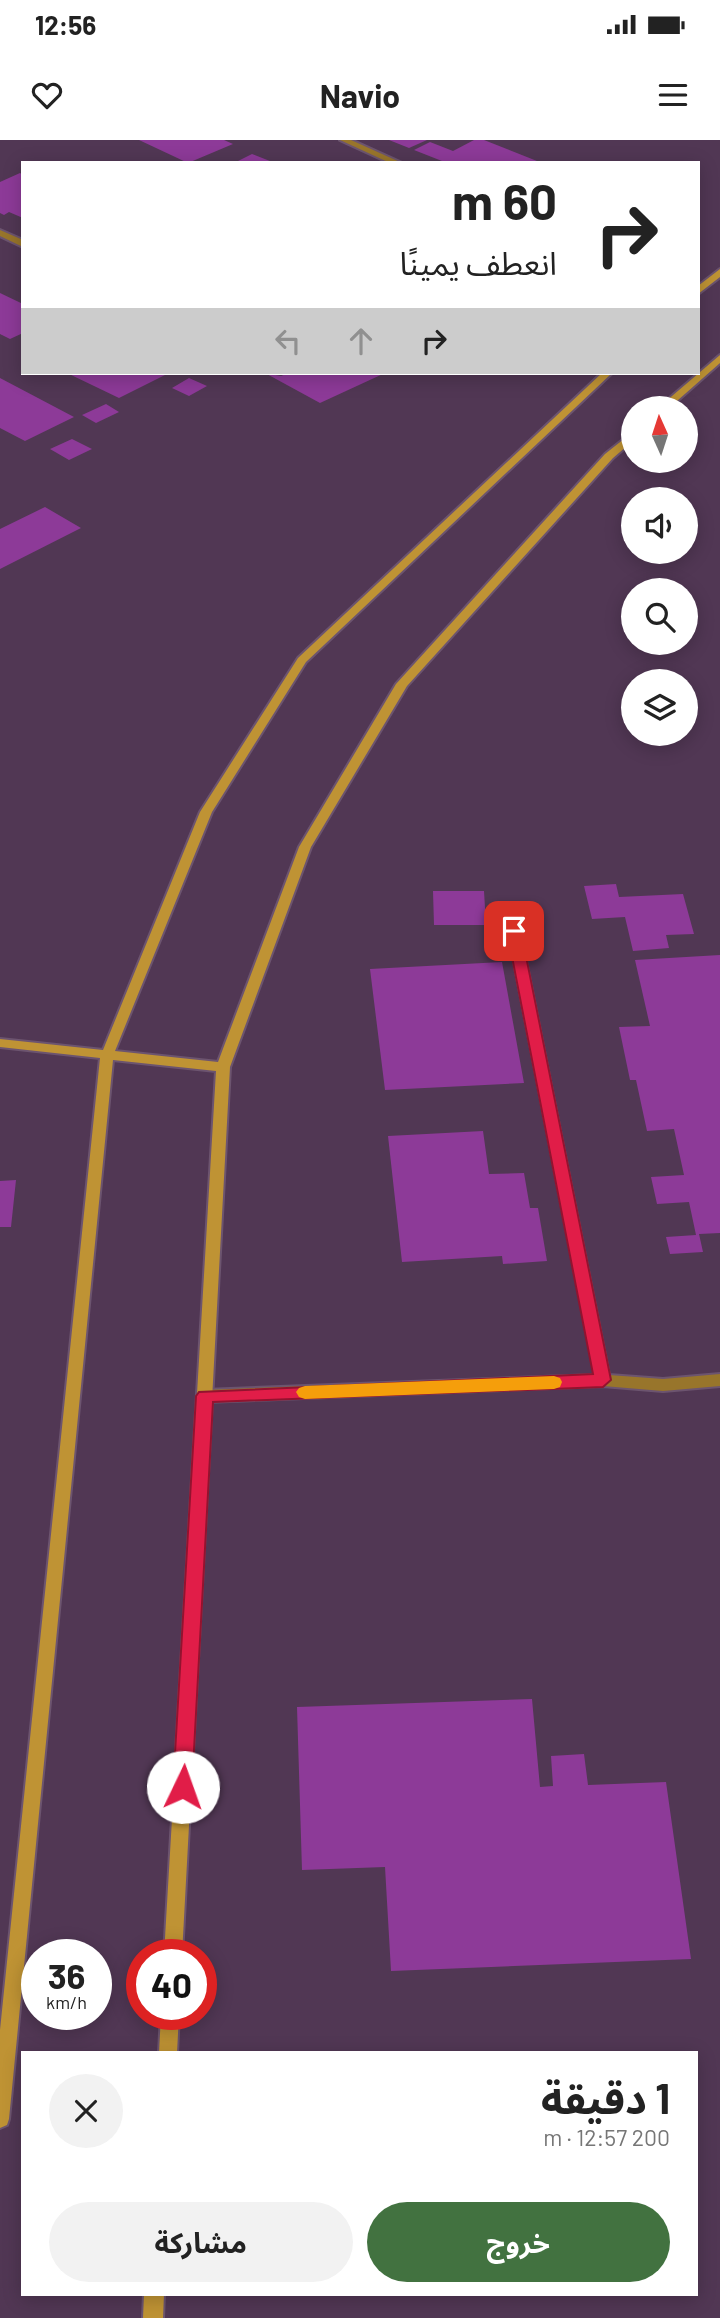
<!DOCTYPE html>
<html lang="ar">
<head>
<meta charset="utf-8">
<style>
	body { margin:0; font-family:Barlow,"Noto Sans Arabic",sans-serif; background:#f2f2f2; color:#222; direction:rtl; height:100vh; display:flex; flex-direction:column; font-size:26px; white-space:nowrap }
	* { box-sizing:border-box; margin:0 }
	p { font-size:23px; color:#767676 }
	.icon { flex:none; width:38px; height:38px; fill:none; stroke:currentColor; stroke-width:2; stroke-linecap:round; stroke-linejoin:round }
	.map { position:relative; flex:1; overflow:hidden; direction:ltr }
	.details { position:absolute; left:21px; top:1911px; width:677px; height:245px; display:flex; flex-direction:column; background:#fff; border-radius:0px; box-shadow:0 4px 18px #0003; direction:rtl }
	.details>* { flex:none }
	.hud { position:absolute; left:21px; top:21px; width:679px; height:214px; border-radius:0px; box-shadow:0 4px 18px #0003; direction:rtl; background:#fff; color:#222; overflow:hidden }
	.needle { width:46px; rotate:357deg }
	.controls { position:absolute; left:621px; top:256px; display:grid; gap:14px }
	.controls a { display:grid; place-items:center; width:77px; height:77px; border-radius:50%; background:#fff; box-shadow:0 4px 18px #0003; font-size:35px }
	.speed { position:absolute; left:21px; top:1799px; display:flex; gap:14px; font-size:35px; font-weight:700; text-align:center }
	.speed>* { display:grid; place-content:center; width:91px; height:91px; border-radius:50%; background:#fff; box-shadow:0 4px 18px #0003; line-height:1 }
	.speed small { font-size:18px; font-weight:400 }
	.speed .limit { border:10px solid #d22; background:#fff; color:#111 }
	.pin { position:absolute; display:grid; place-items:center; width:60px; height:60px; color:#fff; margin:-30px; border-radius:14px; box-shadow:0 4px 10px #0006 }
	.me { position:absolute; width:77px; margin:-38px; rotate:3deg; stroke-linejoin:round; filter:drop-shadow(0 0 5px #0008) }
	.turn { display:flex; align-items:center; gap:24px; height:147px; padding:0 28px; font-size:32px }
	.turn .icon { width:91px; height:91px; stroke-width:2.5 }
	.turn b { display:block; font-size:49px; line-height:60px }
	.lanes { display:flex; align-items:center; height:66px; padding:0 28px; background:#0003; justify-content:center; gap:35px; direction:ltr }
	.lanes .off { opacity:.35 }
	.round { display:grid; place-items:center; flex:none; width:74px; height:74px; border-radius:37px; background:#f2f2f2 }
	.headline { display:flex; align-items:center; justify-content:space-between; height:119px; padding:0 28px }
	h1 { font-size:42px; font-weight:700; line-height:52px }
	.button { display:flex; gap:14px; margin-top:auto; padding:14px 28px }
	.button a { flex:1; height:80px; border-radius:42px; background:#427240; color:#fff; font-size:28px; font-weight:700; line-height:80px; text-align:center }
	.button a+a { background:#f2f2f2; color:#222 }
	.status { display:flex; justify-content:space-between; align-items:center; height:49px; padding:0 35px; background:#fff; direction:ltr }
	.status svg { height:19px; fill:currentColor }
	header { display:flex; justify-content:space-between; align-items:center; height:91px; padding:0 28px; background:#fff; font-size:32px; font-weight:700 }
	.map>svg:first-child { display:block }
</style>
</head>
<body>
<div class="status"><b>12:56</b><svg viewBox="0 0 49 12"><path d="M0 12V9h3v3zM5 12V6h3v6zM10 12V3h3v9zM15 12V0h3v12zM26 1h20v11H26zM47 4h2v5h-2z"/></svg></div>
<header><svg class="icon" aria-label="menu" viewBox="0 0 24 24"><path d="M4 6h16M4 12h16M4 18h16"/></svg>Navio<svg class="icon" aria-label="heart" viewBox="0 0 24 24"><path d="M12 20l-8-8c-3-5 5-10 8-4 3-6 11-1 8 4z"/></svg></header>
<div class="map">
<svg width="720" height="2178" viewBox="0 0 720 2178">
	<rect width="100%" height="100%" fill="#513754"/>
	<!-- building -->
	<path fill="#8d3a98" d="M 139,0 L 224,0 L 233,4 L 188,23 Z
		M 389,0 L 427,0 L 409,8 Z
		M 474,0 L 484,0 L 542,23 L 447,23 L 414,10 L 430,2 L 453,11 Z
		M 252,14 L 275,23 L 234,23 Z
		M 20,33 L 23,35 L 23,78 L 9,72 L 4,75 L 0,73 L 0,42 Z
		M 0,153 L 23,164 L 23,193 L 10,199 L 0,194 Z
		M 67,233 L 169,233 L 119,258 Z
		M 265,233 L 281,236 L 288,233 L 385,233 L 320,263 Z
		M 0,238 L 74,277 L 25,301 L 0,288 Z
		M 189,238 L 207,246 L 189,256 L 172,248 Z
		M 106,264 L 119,272 L 96,283 L 82,275 Z
		M 72,299 L 92,309 L 69,320 L 50,309 Z
		M 45,367 L 81,388 L 0,429 L 0,389 Z
		M 616,744 L 619,757 L 683,754 L 694,794 L 666,795 L 669,808 L 633,811 L 625,777 L 592,779 L 584,746 Z
		M 433,751 L 484,751 L 486,785 L 434,785 Z
		M 720,815 L 720,1093 L 699,1094 L 703,1112 L 670,1114 L 666,1097 L 696,1095 L 689,1062 L 657,1064 L 651,1037 L 684,1035 L 674,989 L 647,991 L 636,940 L 630,940 L 619,887 L 650,886 L 635,820 Z
		M 502,822 L 524,943 L 385,950 L 370,829 Z
		M 483,991 L 489,1034 L 524,1033 L 530,1068 L 538,1068 L 547,1121 L 503,1124 L 502,1116 L 402,1122 L 388,996 Z
		M 16,1040 L 11,1087 L 0,1087 L 0,1041 Z
		M 532,1559 L 540,1647 L 553,1646 L 551,1616 L 584,1614 L 588,1645 L 666,1642 L 691,1819 L 391,1831 L 385,1727 L 302,1730 L 297,1567 Z"/>
	<g fill="none" stroke-linecap="round" stroke-linejoin="round">
		<!-- street casing -->
		<g stroke="#6c546f" stroke-width="4">
			<path id="street" d="M 340,0 L 351,0 L 402,23 L 390,23 Z
				M 0,90 L 23,100 L 23,107 L 0,96 Z
				M 514,787 L 520,791 L 609,1235 L 663,1239 L 720,1234 L 720,1246 L 663,1251 L 603,1246 L 205,1262 L 200,1260 L 198,1256 L 200,1252 L 205,1250 L 595,1235 L 508,791 Z"/>
		</g>
		<!-- secondary casing -->
		<g stroke="#6c546f" stroke-width="4">
			<path id="secondary" d="M 720,129 L 720,137 L 698,154 L 698,146 Z
				M 720,215 L 720,223 L 669,268 L 658,268 Z
				M 602,233 L 612,233 L 306,522 L 212,672 L 115,911 L 218,922 L 299,707 L 396,544 L 605,314 L 634,291 L 634,300 L 613,318 L 407,546 L 311,707 L 230,927 L 182,1815 L 164,1815 L 216,931 L 113,920 L 9,1979 L 7,1985 L 0,1988 L 0,1890 L 100,918 L 0,907 L 0,899 L 103,910 L 200,672 L 298,518 Z
				M 161,1874 L 179,1874 L 177,1913 L 159,1913 Z
				M 144,2154 L 164,2154 L 163,2178 L 143,2178 Z"/>
		</g>
		<!-- street -->
		<use href="#street" fill="#98752b" fill-rule="evenodd"/>
		<!-- secondary -->
		<use href="#secondary" fill="#bf9334" fill-rule="evenodd"/>
	</g>
	<!-- route -->
	<path fill="#e11d48" stroke="#92132f" stroke-width="2" d="M 514,786 L 521,791 L 611,1240 L 603,1247 L 213,1262 L 192,1647 L 189,1653 L 183,1655 L 176,1653 L 173,1647 L 196,1256 L 199,1252 L 593,1234 L 507,791 Z"/>
	<!-- slow -->
	<path fill="#f59e0b" d="M 554,1236 L 560,1238 L 562,1242 L 560,1247 L 554,1249 L 305,1259 L 299,1257 L 296,1252 L 299,1248 L 305,1246 Z"/>
</svg>
<div class="controls">
<a><svg class="needle" viewBox="-14 -14 28 28"><path d="M0-13l5 13h-10z" fill="#e53935"/><path d="M0 13l5-13h-10z" fill="#767676"/></svg></a>
<a><svg class="icon" aria-label="sound" viewBox="0 0 24 24"><path d="M4 9h4l5-4v14l-5-4H4zM17 9q2 3 0 6"/></svg></a>
<a><svg class="icon" aria-label="search" viewBox="0 0 24 24"><circle cx="10" cy="10" r="6"/><path d="M15 15l6 6"/></svg></a>
<a><svg class="icon" aria-label="layers" viewBox="0 0 24 24"><path d="M12 4l9 5-9 5-9-5zM3 14l9 5 9-5"/></svg></a>
</div>
<div class="speed"><div>36<small>km/h</small></div><div class="limit">40</div></div>
<div class="pin" style="left:514px;top:791px;background:#d93025"><svg class="icon" aria-label="arrive" viewBox="0 0 24 24"><path d="M6 21V4h12l-3 4 3 4H6"/></svg></div>
<svg class="me" style="left:183px;top:1647px" viewBox="-20 -20 40 40"><circle r="19" fill="#fff"/><path d="M0-13L10 11 0 6-10 11z" fill="#e11d48"/></svg>
<div class="hud">
<div class="turn"><svg class="icon" aria-label="right" viewBox="0 0 24 24"><path d="M7 20v-9h11M14 6l5 5-5 5"/></svg><div><b>60 m</b>انعطف يمينًا</div></div>
<div class="lanes"><svg class="icon off" aria-label="left" viewBox="0 0 24 24"><path d="M17 20v-9H6M10 6l-5 5 5 5"/></svg><svg class="icon off" aria-label="ahead" viewBox="0 0 24 24"><path d="M12 20V5M6 11l6-6 6 6"/></svg><svg class="icon" aria-label="right" viewBox="0 0 24 24"><path d="M7 20v-9h11M14 6l5 5-5 5"/></svg></div>
</div>
<section class="details">
<div class="headline"><div><h1>1 دقيقة</h1><p>200 m · 12:57</p></div><a class="round"><svg class="icon" aria-label="close" viewBox="0 0 24 24"><path d="M6 6l12 12M18 6L6 18"/></svg></a></div>
<div class="button"><a>خروج</a><a>مشاركة</a></div>
</section>
</div>
</body>
</html>
